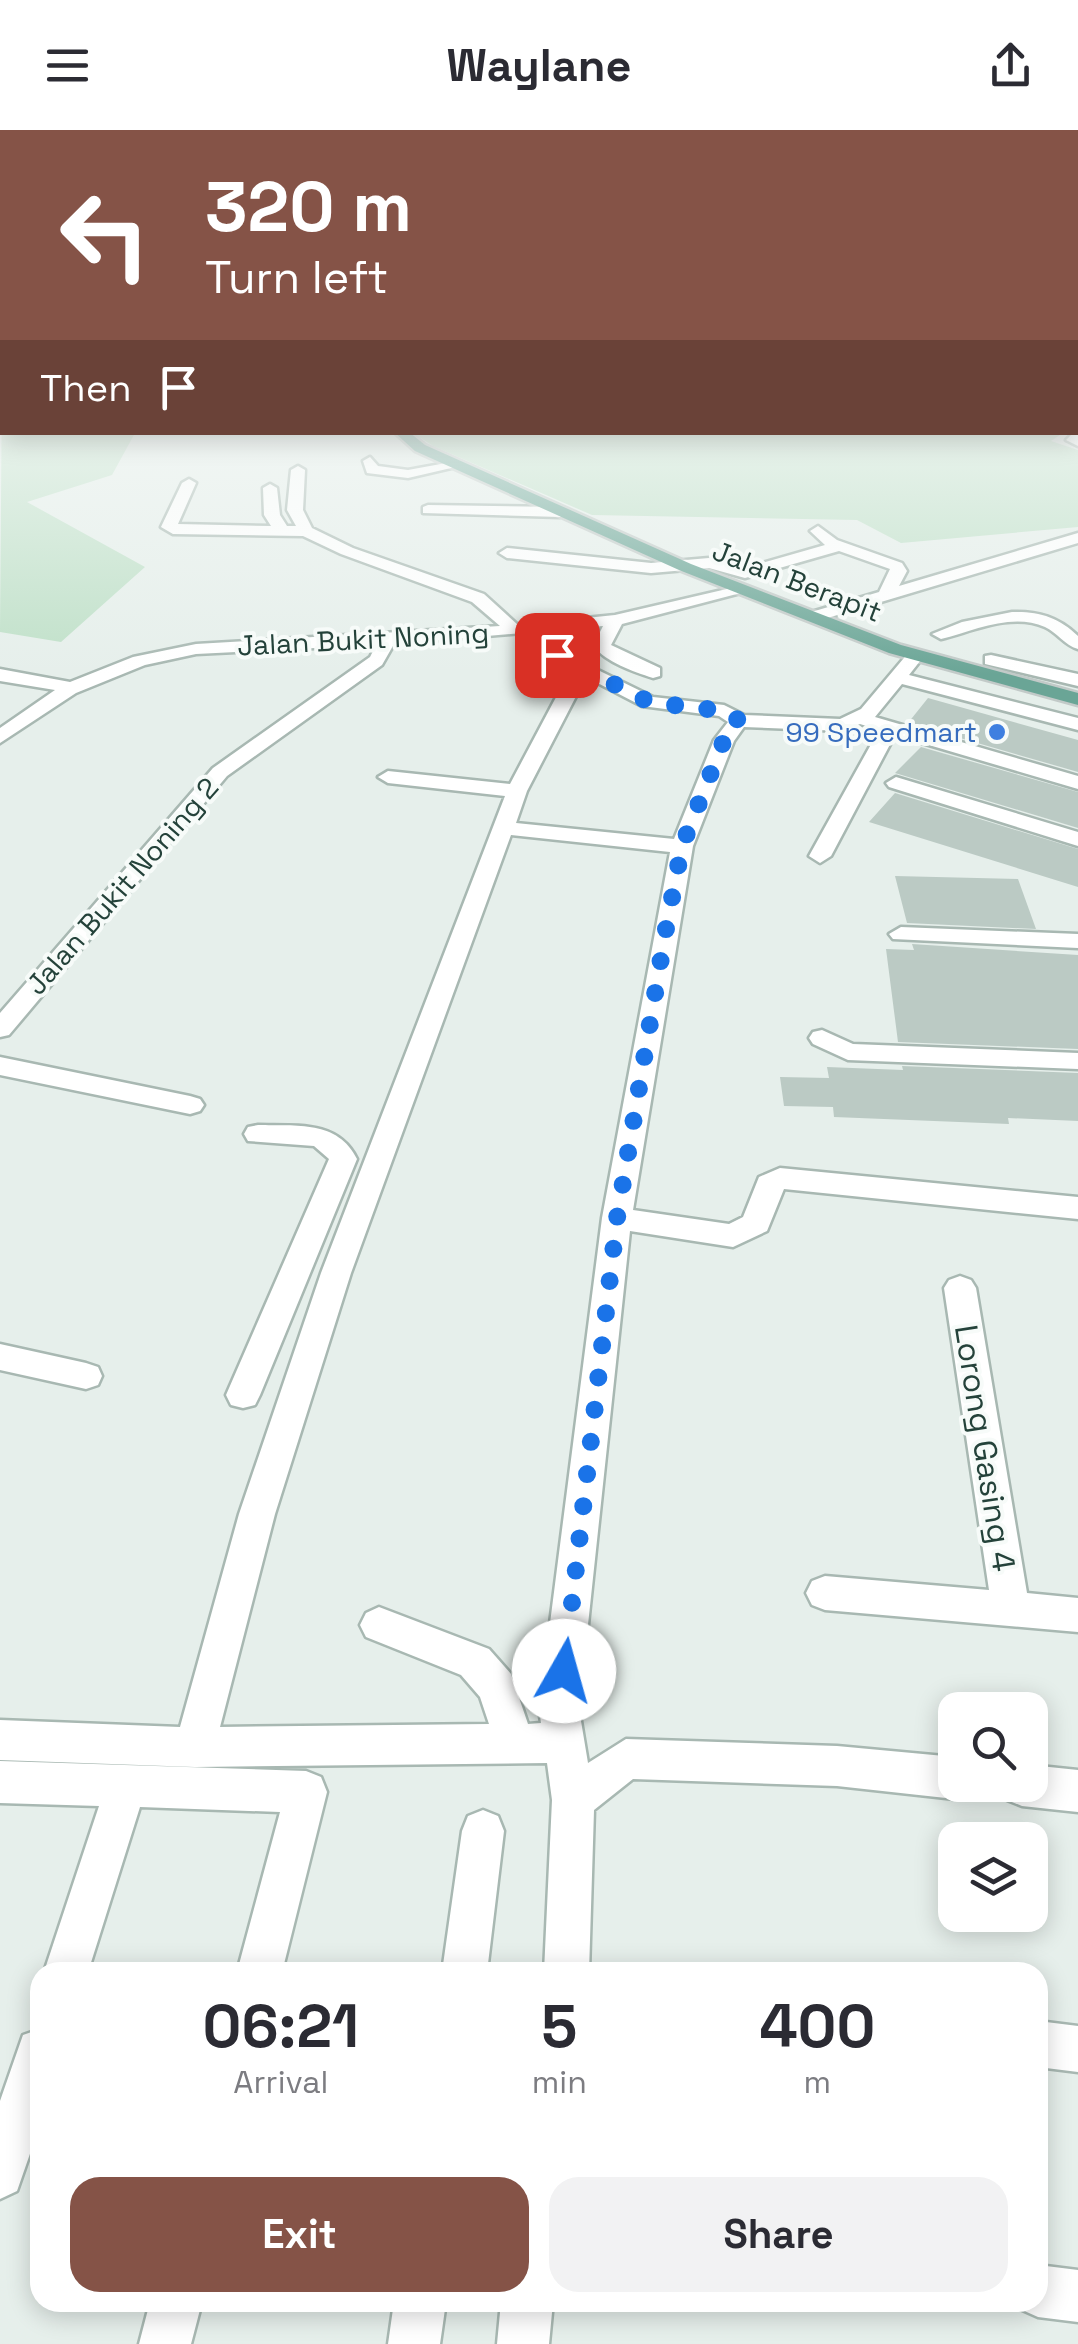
<!DOCTYPE html>
<html lang="en">
<head>
<meta charset="utf-8">
<style>
	body { margin:0; font-family:"Space Grotesk",sans-serif; background:#f2f2f3; color:#2b2b33; height:100vh; display:flex; flex-direction:column; font-size:38px; white-space:nowrap }
	* { box-sizing:border-box; margin:0 }
	p { font-size:32px; color:#7c7c81 }
	.icon { flex:none; width:55px; height:55px; fill:none; stroke:currentColor; stroke-width:2; stroke-linecap:round; stroke-linejoin:round }
	.map { position:relative; flex:1; overflow:hidden }
	.details { position:absolute; left:30px; top:1832px; width:1018px; height:350px; display:flex; flex-direction:column; background:#fff; border-radius:30px; box-shadow:0 5px 25px #0003 }
	.details>* { flex:none }
	.hud { position:absolute; left:0px; top:0px; width:1080px; height:305px; box-shadow:0 5px 25px #0003; background:#855347; color:#fff; overflow:hidden }
	.controls { position:absolute; left:938px; top:1562px; display:grid; gap:20px }
	.controls a { display:grid; place-items:center; width:110px; height:110px; border-radius:20px; background:#fff; box-shadow:0 5px 25px #0003; font-size:50px }
	.pin { position:absolute; display:grid; place-items:center; width:85px; height:85px; color:#fff; margin:-42px; border-radius:20px; box-shadow:0 5px 15px #0006 }
	.me { position:absolute; width:110px; margin:-55px; rotate:7deg; stroke-linejoin:round; filter:drop-shadow(0 0 8px #0008) }
	.turn { display:flex; align-items:center; gap:35px; height:210px; padding:0 40px; font-size:45px }
	.turn .icon { width:130px; height:130px; stroke-width:2.5 }
	.turn b { display:block; font-size:70px; line-height:85px }
	.then { display:flex; align-items:center; height:95px; padding:0 40px; background:#0003; gap:20px; font-size:38px }
	.eta { display:flex; justify-content:space-evenly; align-items:center; height:170px; text-align:center }
	.eta b { font-size:60px; font-weight:600; line-height:70px }
	.cta { display:flex; gap:20px; margin-top:auto; padding:20px 40px }
	.cta a { flex:1; height:115px; border-radius:30px; background:#855347; color:#fff; font-size:40px; font-weight:600; line-height:115px; text-align:center }
	.cta a+a { background:#f2f2f3; color:#2b2b33 }
	header { display:flex; justify-content:space-between; align-items:center; height:130px; padding:0 40px; background:#fff; font-size:45px; font-weight:600 }
	.map>svg:first-child { display:block }
</style>
</head>
<body>
<header><svg class="icon" aria-label="menu" viewBox="0 0 24 24"><path d="M4 6h16M4 12h16M4 18h16"/></svg>Waylane<svg class="icon" aria-label="share" viewBox="0 0 24 24"><path d="M12 15V3M7 8l5-5 5 5M5 13v7h14v-7"/></svg></header>
<div class="map">
<svg width="1078" height="2214" viewBox="0 0 1078 2214">
	<rect width="100%" height="100%" fill="#e6efeb"/>
	<!-- green -->
	<path fill="#bfe0c8" d="M 2,243 L 2,302 L 135,303 L 112,345 L 27,372 L 145,437 L 61,512 L 0,502 Z
		M 413,303 L 1063,303 L 1051,311 L 1078,320 L 1078,397 L 901,413 L 857,390 L 592,385 L 433,316 Z"/>
	<!-- building -->
	<path fill="#bbcac4" d="M 928,568 L 1078,610 L 1078,642 L 908,593 Z
		M 921,617 L 1078,662 L 1078,698 L 895,643 Z
		M 895,663 L 1078,719 L 1078,757 L 869,692 Z
		M 895,746 L 1018,749 L 1036,799 L 907,793 Z
		M 912,814 L 1078,825 L 1078,919 L 898,912 L 886,819 L 914,820 Z
		M 902,936 L 1078,943 L 1078,991 L 1008,988 L 1009,994 L 834,987 L 833,977 L 784,976 L 780,947 L 829,948 L 827,937 L 903,940 Z"/>
	<g fill="none" stroke-linecap="round" stroke-linejoin="round">
		<!-- minor casing -->
		<g stroke="#a8b8b2" stroke-width="5">
			<path id="minor" d="M 1078,298 L 1078,316 L 1066,310 Z
				M 370,327 L 378,336 L 408,340 L 457,331 L 464,335 L 408,348 L 367,343 L 363,331 Z
				M 298,336 L 305,340 L 303,380 L 312,398 L 353,418 L 484,464 L 518,495 L 615,485 L 744,455 L 752,460 L 622,494 L 611,515 L 660,538 L 660,546 L 653,548 C 632,541 608,533 593,516 L 603,496 L 394,514 L 382,535 L 227,646 L 9,905 L 0,907 L 0,883 L 213,638 L 370,527 L 376,515 L 196,524 L 145,535 L 76,563 L 0,613 L 0,598 L 55,560 L 0,551 L 0,539 L 70,552 L 133,527 L 196,514 L 500,496 L 472,472 L 341,424 L 303,406 L 173,404 L 161,397 L 182,353 L 189,349 L 196,353 L 178,394 L 271,396 L 264,385 L 263,358 L 270,354 L 277,358 L 280,385 L 287,396 L 296,396 L 287,380 L 291,340 Z
				M 428,375 L 560,377 L 568,382 L 560,387 L 423,383 L 423,377 Z
				M 818,396 L 837,410 L 902,433 L 907,441 L 899,456 L 1078,403 L 1078,413 L 814,492 L 805,487 L 808,483 L 879,462 L 890,439 L 839,421 L 745,448 L 709,438 L 651,443 L 507,428 L 499,423 L 507,418 L 651,433 L 709,428 L 745,438 L 825,415 L 810,401 Z
				M 1012,482 C 1038,481 1059,487 1078,506 L 1078,519 C 1064,515 1058,503 1045,497 C 1012,482 973,501 941,509 L 932,504 L 962,492 Z
				M 557,520 L 653,567 L 724,575 L 744,585 L 840,589 L 861,579 L 909,522 L 915,521 L 924,526 L 909,545 L 1078,588 L 1078,600 L 902,554 L 875,587 L 1078,646 L 1078,659 L 895,605 L 831,726 L 820,733 L 809,726 L 879,600 L 860,594 L 843,601 L 744,597 L 734,611 L 693,716 L 633,1080 L 729,1094 L 743,1087 L 759,1047 L 780,1038 L 1078,1067 L 1078,1089 L 784,1059 L 767,1101 L 733,1117 L 630,1101 L 579,1579 L 588,1633 L 626,1609 L 837,1616 L 955,1627 L 955,1655 L 973,1655 L 970,1663 L 955,1669 L 837,1656 L 633,1649 L 594,1680 L 589,1842 L 544,1842 L 552,1670 L 547,1633 L 195,1637 L 0,1630 L 0,1590 L 180,1597 L 239,1384 L 321,1143 L 505,666 L 388,653 L 378,647 L 388,641 L 510,654 L 571,539 L 551,529 L 551,521 ZM 586,547 L 642,576 L 719,586 L 728,592 L 714,610 L 674,709 L 516,693 L 527,661 ZM 511,705 L 670,722 L 602,1088 L 539,1579 L 541,1593 L 528,1594 L 511,1544 L 489,1519 L 379,1477 L 366,1483 L 360,1495 L 366,1507 L 461,1545 L 480,1567 L 489,1594 L 220,1597 L 275,1384 L 351,1143 Z
				M 991,525 L 1078,544 L 1078,556 L 985,534 L 985,526 Z
				M 896,647 L 1078,702 L 1078,716 L 889,657 L 886,653 Z
				M 901,797 L 1078,804 L 1078,818 L 893,809 L 889,804 Z
				M 822,900 L 853,914 L 1078,923 L 1078,939 L 848,930 L 813,914 L 809,908 L 813,902 Z
				M 0,927 L 190,966 L 200,969 L 204,975 L 200,981 L 190,984 L 0,945 Z
				M 258,995 C 296,996 338,990 357,1029 L 260,1265 L 255,1275 L 243,1278 L 231,1275 L 226,1265 L 329,1029 L 314,1016 L 248,1011 L 244,1004 L 248,997 Z
				M 960,1146 L 971,1150 L 976,1158 L 1027,1463 L 1078,1468 L 1078,1502 L 825,1480 L 812,1475 L 806,1463 L 812,1451 L 825,1446 L 989,1460 L 944,1158 L 949,1150 Z
				M 0,1214 L 86,1233 L 98,1237 L 102,1246 L 98,1255 L 86,1259 L 0,1240 Z
				M 0,1631 L 306,1641 L 321,1647 L 327,1662 L 282,1842 L 237,1842 L 280,1682 L 140,1677 L 88,1842 L 44,1842 L 99,1676 L 0,1673 Z
				M 1030,1635 L 1078,1640 L 1078,1682 L 1022,1676 L 1007,1670 L 1001,1655 L 1030,1655 Z
				M 483,1680 L 498,1686 L 504,1701 L 487,1842 L 442,1842 L 462,1701 L 468,1686 Z
				M 1038,1891 L 1078,1896 L 1078,1942 L 1038,1937 Z
				M 40,1899 L 40,1995 L 17,2061 L 0,2069 L 0,1971 L 23,1905 Z
				M 1038,2135 L 1078,2140 L 1078,2192 L 1038,2187 L 1020,2179 L 1017,2172 L 1038,2172 Z
				M 150,2172 L 202,2172 L 191,2214 L 139,2214 Z
				M 394,2172 L 446,2172 L 440,2214 L 388,2214 Z
				M 501,2172 L 553,2172 L 549,2214 L 497,2214 Z"/>
		</g>
		<!-- major casing -->
		<g stroke="#c2cac8" stroke-width="5">
			<path id="major" d="M 394,302 L 409,302 L 425,315 L 691,434 L 901,515 L 1078,563 L 1078,575 L 889,523 L 679,440 L 415,321 Z"/>
		</g>
		<!-- minor -->
		<use href="#minor" fill="#fff" fill-rule="evenodd"/>
		<!-- major -->
		<use href="#major" fill="#6aa596" fill-rule="evenodd"/>
	</g>
	<!-- sky -->
	<linearGradient id="sky" x2="0" y2="1"><stop stop-color="#84bce0"/><stop offset="0.43" stop-color="#f4f8f6"/><stop offset="1" stop-color="#f4f8f6" stop-opacity="0"/></linearGradient>
	<rect width="1078" height="545" fill="url(#sky)"/>
	<g fill="none" stroke-linecap="round" stroke-linejoin="round">
		<!-- route -->
		<path stroke="#1a73e8" stroke-width="18" stroke-dasharray="0 32.4" d="M 557,525 L 649,572 L 724,581 L 740,591 L 724,610 L 682,716 L 666,799 L 617,1088 L 564,1541"/>
	</g>
	<!-- markers -->
	<circle fill="#3f7fe0" stroke="#f7fbf9" stroke-width="4" cx="997" cy="602" r="10"/>
	<g text-anchor="middle" dominant-baseline="central" stroke-width="8" stroke-linejoin="round" paint-order="stroke">
		<!-- far-street labels -->
		<g font-size="28" fill="#24423a" stroke="#f7fbf9">
			<text transform="translate(797 451) rotate(21)">Jalan Berapit</text>
			<text transform="translate(363 509) rotate(-3)">Jalan Bukit Noning</text>
			<text transform="translate(122 756) rotate(-49)">Jalan Bukit Noning 2</text>
		</g>
		<!-- far-shop labels -->
		<g font-size="28" fill="#366cbe" stroke="#f7fbf9" text-anchor="end">
			<text x="977" y="602">99 Speedmart</text>
		</g>
		<!-- street labels -->
		<g font-size="32" fill="#24423a" stroke="#f7fbf9">
			<text transform="translate(985 1318) rotate(81)">Lorong Gasing 4</text>
		</g>
	</g>
</svg>
<div class="controls">
<a><svg class="icon" aria-label="search" viewBox="0 0 24 24"><circle cx="10" cy="10" r="6"/><path d="M15 15l6 6"/></svg></a>
<a><svg class="icon" aria-label="layers" viewBox="0 0 24 24"><path d="M12 4l9 5-9 5-9-5zM3 14l9 5 9-5"/></svg></a>
</div>
<div class="pin" style="left:557px;top:525px;background:#d93025"><svg class="icon" aria-label="arrive" viewBox="0 0 24 24"><path d="M6 21V4h12l-3 4 3 4H6"/></svg></div>
<svg class="me" style="left:564px;top:1541px" viewBox="-20 -20 40 40"><circle r="19" fill="#fff"/><path d="M0-13L10 11 0 6-10 11z" fill="#1a73e8"/></svg>
<div class="hud">
<div class="turn"><svg class="icon" aria-label="left" viewBox="0 0 24 24"><path d="M17 20v-9H6M10 6l-5 5 5 5"/></svg><div><b>320 m</b>Turn left</div></div>
<div class="then">Then<svg class="icon" aria-label="arrive" viewBox="0 0 24 24"><path d="M6 21V4h12l-3 4 3 4H6"/></svg></div>
</div>
<section class="details">
<div class="eta">
<div><b>06:21</b><p>Arrival</p></div>
<div><b>5</b><p>min</p></div>
<div><b>400</b><p>m</p></div>
</div>
<div class="cta"><a>Exit</a><a>Share</a></div>
</section>
</div>
</body>
</html>
